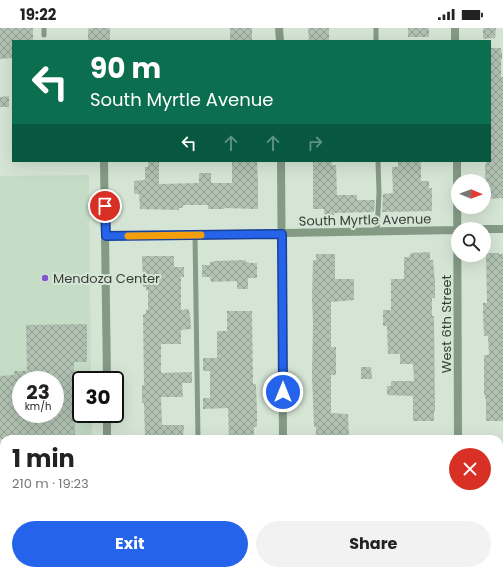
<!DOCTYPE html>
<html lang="en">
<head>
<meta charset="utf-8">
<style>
	body { margin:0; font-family:Poppins,sans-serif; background:#f2f2f2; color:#222; height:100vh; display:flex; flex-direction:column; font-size:15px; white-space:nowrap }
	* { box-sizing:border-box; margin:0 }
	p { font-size:13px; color:#767676 }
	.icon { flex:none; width:22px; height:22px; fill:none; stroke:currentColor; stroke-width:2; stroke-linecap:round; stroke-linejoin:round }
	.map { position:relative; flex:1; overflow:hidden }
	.drawer { position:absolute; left:0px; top:407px; width:503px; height:140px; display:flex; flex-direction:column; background:#fff; border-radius:12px 12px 0 0; box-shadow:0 4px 16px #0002 }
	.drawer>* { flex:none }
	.hud { position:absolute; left:12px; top:12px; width:479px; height:122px; border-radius:0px; box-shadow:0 4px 16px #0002; background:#0b6e4f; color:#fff; overflow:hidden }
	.needle { width:26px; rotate:91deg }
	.tools { position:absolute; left:451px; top:146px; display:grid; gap:8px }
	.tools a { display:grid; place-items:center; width:40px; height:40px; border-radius:50%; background:#fff; box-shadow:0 4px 16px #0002; font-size:20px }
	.speed { position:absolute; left:12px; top:343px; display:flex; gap:8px; font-size:20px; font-weight:700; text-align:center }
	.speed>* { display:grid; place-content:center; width:52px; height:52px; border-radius:50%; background:#fff; box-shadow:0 4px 16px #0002; line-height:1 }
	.speed small { font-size:10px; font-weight:400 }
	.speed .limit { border:2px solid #111; border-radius:6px; background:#fff; color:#111 }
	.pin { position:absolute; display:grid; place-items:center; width:34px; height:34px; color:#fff; margin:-17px; border:2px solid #fff; border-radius:50%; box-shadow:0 1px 4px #0007 }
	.me { position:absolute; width:44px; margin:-22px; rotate:0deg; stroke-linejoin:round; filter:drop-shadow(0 0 3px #0008) }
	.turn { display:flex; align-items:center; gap:14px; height:84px; padding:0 12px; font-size:18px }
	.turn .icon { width:52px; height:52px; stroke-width:2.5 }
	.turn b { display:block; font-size:28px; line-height:34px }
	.lanes { display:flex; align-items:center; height:38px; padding:0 12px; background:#0003; justify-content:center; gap:20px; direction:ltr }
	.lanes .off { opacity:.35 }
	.round { display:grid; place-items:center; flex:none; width:42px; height:42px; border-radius:21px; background:#f2f2f2 }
	.headline { display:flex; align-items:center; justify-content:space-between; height:68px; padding:0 12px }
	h1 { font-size:24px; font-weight:700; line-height:30px }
	.button { display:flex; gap:8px; margin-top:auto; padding:8px 12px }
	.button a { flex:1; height:46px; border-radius:24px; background:#2563eb; color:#fff; font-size:16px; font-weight:700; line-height:46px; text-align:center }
	.button a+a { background:#f2f2f2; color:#222 }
	.status { display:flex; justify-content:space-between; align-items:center; height:28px; padding:0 20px; background:#fff; direction:ltr }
	.status svg { height:11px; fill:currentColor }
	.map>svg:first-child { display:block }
</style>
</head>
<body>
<div class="status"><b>19:22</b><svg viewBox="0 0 49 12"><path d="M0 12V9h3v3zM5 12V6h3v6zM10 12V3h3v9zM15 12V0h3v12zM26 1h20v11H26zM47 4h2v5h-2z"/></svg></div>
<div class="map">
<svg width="503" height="547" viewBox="0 0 503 547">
	<defs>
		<pattern id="building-cross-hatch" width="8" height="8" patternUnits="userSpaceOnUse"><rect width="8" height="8" fill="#b1c2b2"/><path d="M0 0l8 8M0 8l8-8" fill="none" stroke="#919f92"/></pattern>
	</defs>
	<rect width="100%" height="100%" fill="#d5e5d5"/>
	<!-- built -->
	<path fill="#c5dcc6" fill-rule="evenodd" d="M 89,147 L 91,352 L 81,352 L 81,386 L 92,386 L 92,411 L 4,411 L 4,531 L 0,531 L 0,148 ZM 21,352 L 55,352 L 55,386 L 21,386 Z"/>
	<!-- building -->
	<path fill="url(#building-cross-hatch)" fill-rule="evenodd" d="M 0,0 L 33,0 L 33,13 L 13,13 L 13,30 L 0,31 Z
		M 93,0 L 110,0 L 110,13 L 88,13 L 88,1 Z
		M 230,0 L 252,0 L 252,13 L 230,13 Z
		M 308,0 L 329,0 L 329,13 L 309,13 Z
		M 408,0 L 429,0 L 429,9 L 408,9 Z
		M 483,0 L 496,0 L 495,10 L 483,11 Z
		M 490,20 L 501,20 L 501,24 L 502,25 L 502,30 L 501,32 L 501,49 L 503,49 L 503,170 L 486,171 L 485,136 L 486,136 L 487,133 L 490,133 Z
		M 9,68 L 9,79 L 0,79 L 0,69 Z
		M 148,133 L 159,133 L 159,156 L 199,155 L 199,145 L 211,145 L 211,155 L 232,155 L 232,133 L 257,133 L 258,155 L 258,181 L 224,180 L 224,181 L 208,181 L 208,177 L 183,177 L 183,180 L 179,180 L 179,182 L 140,181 L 139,166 L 134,166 L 134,153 L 145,152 L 145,139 L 148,139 Z
		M 313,133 L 332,133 L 332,137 L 336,137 L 337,167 L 357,167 L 357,172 L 375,172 L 374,184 L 334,185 L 334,187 L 324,187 L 324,181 L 313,181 Z
		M 398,133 L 421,133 L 421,153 L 429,153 L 429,160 L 432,160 L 432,183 L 382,184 L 383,166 L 393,165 L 392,139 L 398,139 Z
		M 430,224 L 430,232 L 433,232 L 435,253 L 435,270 L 432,270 L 432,288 L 434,288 L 435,378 L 435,384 L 434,384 L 434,393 L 413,393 L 413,368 L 387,367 L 387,358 L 391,358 L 391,353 L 414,353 L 413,336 L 400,336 L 400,326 L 388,326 L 387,298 L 383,298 L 383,282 L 391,282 L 391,251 L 404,251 L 404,229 L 409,229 L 411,225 Z
		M 486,225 L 499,225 L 499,226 L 503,226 L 503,393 L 486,393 L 486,371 L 485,371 L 485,367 L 484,367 L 484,327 L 489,327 L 488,308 L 484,308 L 483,284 L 483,275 L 487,275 Z
		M 316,226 L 335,226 L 335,251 L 354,251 L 354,272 L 331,274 L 331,319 L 336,319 L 336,347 L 331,347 L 331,385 L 348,386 L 349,411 L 316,411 L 316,399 L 314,399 L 312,347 L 313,294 L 312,270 L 313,232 L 316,232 Z
		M 142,228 L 174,228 L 174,239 L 184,239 L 184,249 L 181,249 L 181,282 L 189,281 L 189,285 L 190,285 L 191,301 L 181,302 L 181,316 L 161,316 L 161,345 L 192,344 L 192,355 L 182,355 L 183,369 L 161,369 L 162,397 L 184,397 L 183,411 L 145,411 L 144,375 L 142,375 L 142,357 L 144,357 L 143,286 L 146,286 L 146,282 L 148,282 L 148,262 L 146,262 L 146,259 L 143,259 Z
		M 246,232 L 246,234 L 249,234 L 249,235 L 257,235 L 257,250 L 248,250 L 248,261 L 237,261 L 237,253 L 211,254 L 210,249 L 202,249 L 202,237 L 210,237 L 210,234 L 214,234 L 214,233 Z
		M 227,283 L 252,283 L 253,356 L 256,356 L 257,384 L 257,399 L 254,399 L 254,411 L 229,411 L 228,380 L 203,381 L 203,370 L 210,370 L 210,343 L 203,343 L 203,330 L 217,330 L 217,303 L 227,303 Z
		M 87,296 L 87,334 L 74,334 L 75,411 L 0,411 L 0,348 L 14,347 L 14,343 L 27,343 L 26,297 ZM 21,352 L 55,352 L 55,386 L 21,386 Z
		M 361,339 L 371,339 L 372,351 L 361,351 Z"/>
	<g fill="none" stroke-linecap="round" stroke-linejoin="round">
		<!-- service -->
		<path stroke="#849a85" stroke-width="5" d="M 44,0 L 44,7
			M 376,0 L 376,13
			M 377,203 L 379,165 L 378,133
			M 195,207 L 198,411"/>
		<!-- minor -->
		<path stroke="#849a85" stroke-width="8" d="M 279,0 L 280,13
			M 455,0 L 455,13
			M 104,133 L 107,352
			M 281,133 L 283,411
			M 457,133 L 458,411
			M 484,201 L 503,201
			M 106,208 L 458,202
			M 107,386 L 107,411
			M 109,543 L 109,547
			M 284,543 L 284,547
			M 459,547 L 459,543"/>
	</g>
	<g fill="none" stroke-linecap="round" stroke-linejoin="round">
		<!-- route casing -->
		<g stroke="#184099" stroke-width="10">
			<path id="route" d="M 105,178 L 106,208 L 282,206 L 283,364"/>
		</g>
		<!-- route -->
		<use href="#route" stroke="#2563eb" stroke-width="7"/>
		<!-- slow -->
		<path stroke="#f59e0b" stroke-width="7" d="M 128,208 L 201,207"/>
	</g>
	<!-- markers -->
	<circle fill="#8156d0" stroke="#d5e5d5" stroke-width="1.5" cx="45" cy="250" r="4"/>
	<g text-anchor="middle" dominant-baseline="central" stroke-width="4" stroke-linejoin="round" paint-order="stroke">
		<!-- street labels -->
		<g font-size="13" fill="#373e38" stroke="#d5e5d5">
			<text transform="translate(365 192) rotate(-1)">South Myrtle Avenue</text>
			<text transform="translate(446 296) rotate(-90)">West 6th Street</text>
		</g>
		<!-- poi labels -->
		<g font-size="13" fill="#373e38" stroke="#d5e5d5" text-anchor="start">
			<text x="53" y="250">Mendoza Center</text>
		</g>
	</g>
</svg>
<div class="tools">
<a><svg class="needle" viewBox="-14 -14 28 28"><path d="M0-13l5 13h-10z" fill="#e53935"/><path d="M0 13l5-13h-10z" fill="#767676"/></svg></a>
<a><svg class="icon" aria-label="search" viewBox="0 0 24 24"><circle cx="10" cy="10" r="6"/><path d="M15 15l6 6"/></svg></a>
</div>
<div class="speed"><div>23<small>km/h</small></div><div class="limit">30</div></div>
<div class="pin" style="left:105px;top:178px;background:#d93025"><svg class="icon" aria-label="arrive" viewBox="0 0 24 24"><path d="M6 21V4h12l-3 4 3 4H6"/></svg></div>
<svg class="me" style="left:283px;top:364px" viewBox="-20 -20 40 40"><circle r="17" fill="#2563eb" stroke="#fff" stroke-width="3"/><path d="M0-11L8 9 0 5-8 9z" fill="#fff"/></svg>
<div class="hud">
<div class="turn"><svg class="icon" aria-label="left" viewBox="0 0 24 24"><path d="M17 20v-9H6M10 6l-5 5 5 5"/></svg><div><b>90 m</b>South Myrtle Avenue</div></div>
<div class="lanes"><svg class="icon" aria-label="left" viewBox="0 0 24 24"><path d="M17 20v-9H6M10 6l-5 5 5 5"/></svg><svg class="icon off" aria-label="ahead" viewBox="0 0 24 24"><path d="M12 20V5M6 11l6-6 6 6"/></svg><svg class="icon off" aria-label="ahead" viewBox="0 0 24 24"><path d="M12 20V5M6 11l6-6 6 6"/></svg><svg class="icon off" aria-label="right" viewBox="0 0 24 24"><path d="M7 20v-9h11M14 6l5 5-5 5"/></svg></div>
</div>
<section class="drawer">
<div class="headline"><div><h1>1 min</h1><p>210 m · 19:23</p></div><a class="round" style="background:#d93025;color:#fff"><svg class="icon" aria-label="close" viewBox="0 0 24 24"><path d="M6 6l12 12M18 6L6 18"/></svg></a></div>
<div class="button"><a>Exit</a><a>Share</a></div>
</section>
</div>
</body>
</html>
